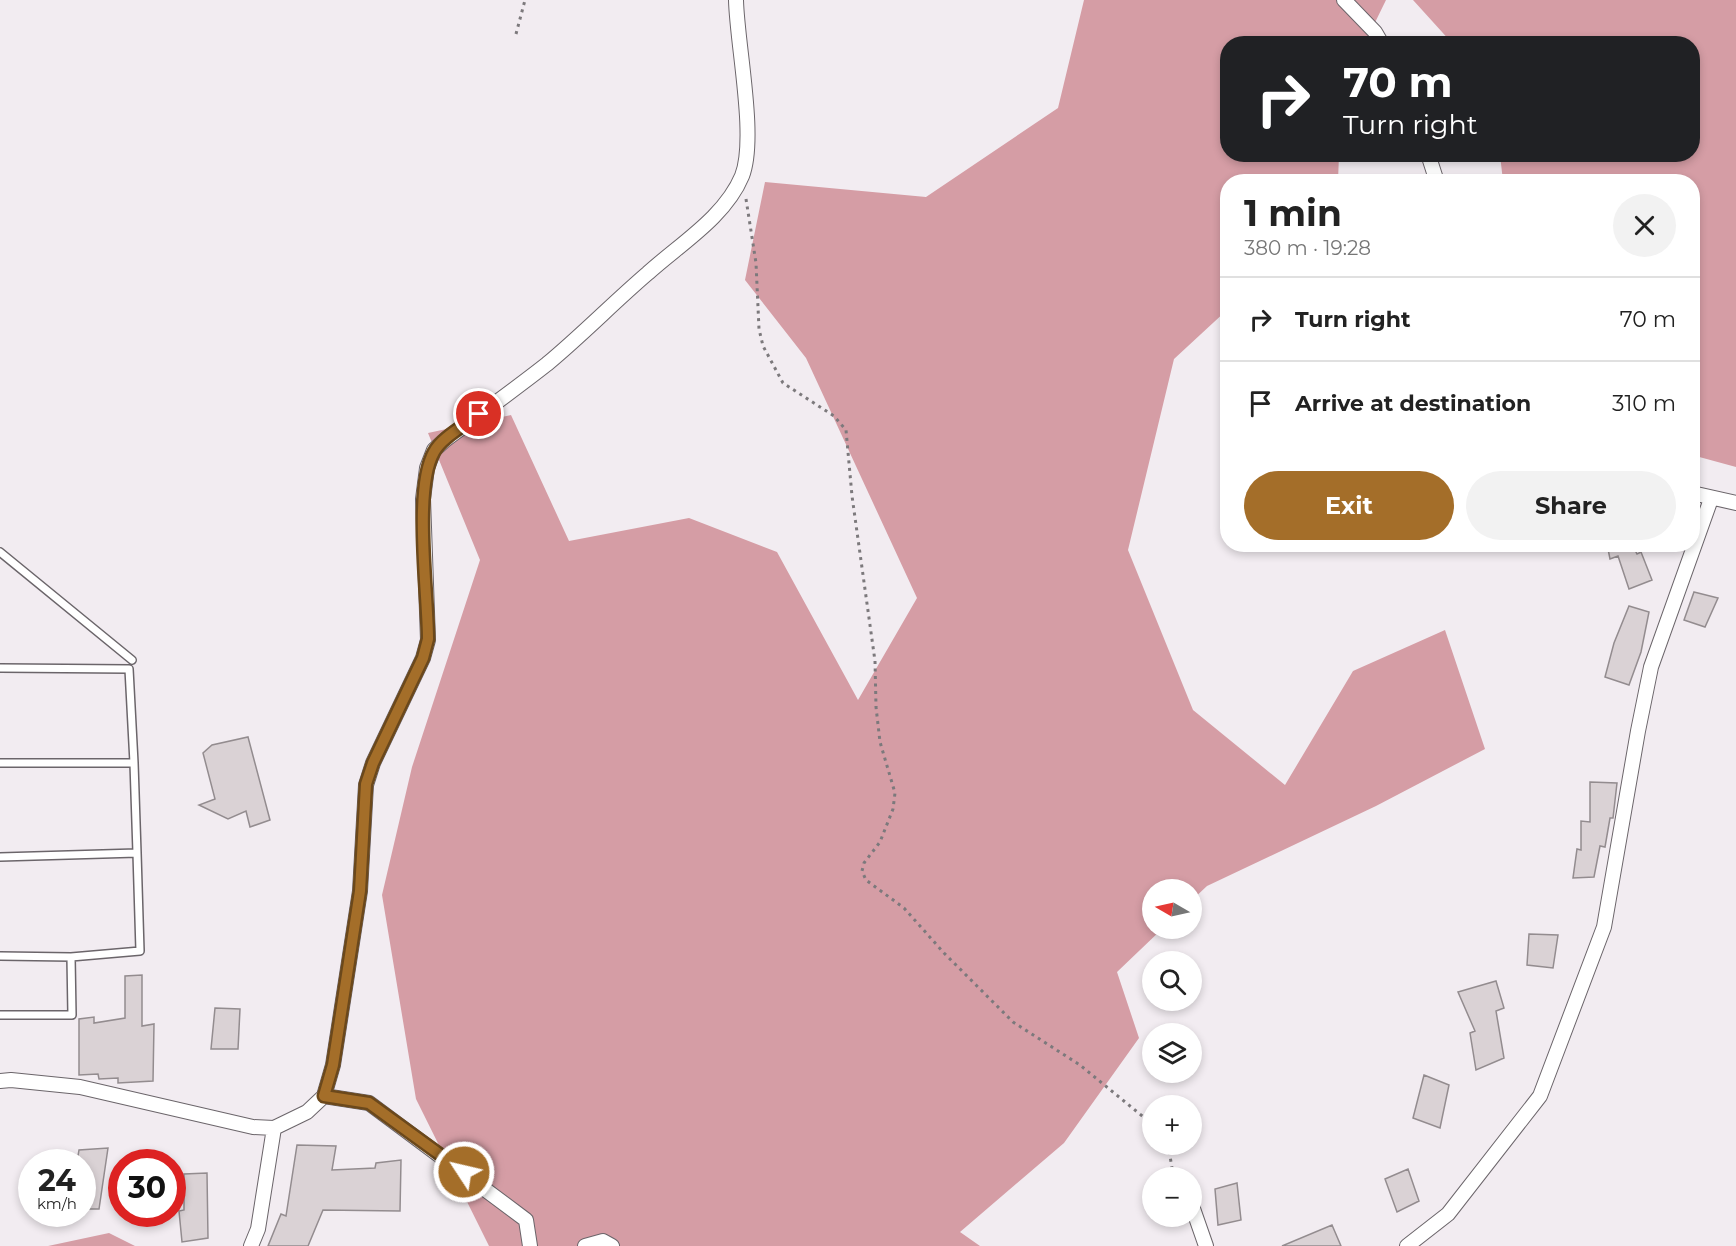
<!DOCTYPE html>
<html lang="en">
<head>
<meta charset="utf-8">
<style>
	body { margin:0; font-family:Montserrat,sans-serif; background:#f2f2f2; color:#222; height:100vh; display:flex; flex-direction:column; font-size:22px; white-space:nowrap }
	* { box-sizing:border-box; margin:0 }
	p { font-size:20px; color:#767676 }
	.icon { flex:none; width:33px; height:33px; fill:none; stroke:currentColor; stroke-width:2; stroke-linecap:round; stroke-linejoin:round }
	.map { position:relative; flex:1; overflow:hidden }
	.panel { position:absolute; left:1220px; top:174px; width:480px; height:378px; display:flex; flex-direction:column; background:#fff; border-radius:24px; box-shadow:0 3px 9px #0003 }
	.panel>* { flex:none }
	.banner { position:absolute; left:1220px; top:36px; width:480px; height:126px; border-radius:24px; box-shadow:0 3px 9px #0003; background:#202124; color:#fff; overflow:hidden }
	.needle { width:39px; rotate:279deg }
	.fabs { position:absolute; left:1142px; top:879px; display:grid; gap:12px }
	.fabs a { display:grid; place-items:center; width:60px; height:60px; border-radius:50%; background:#fff; box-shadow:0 3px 9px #0003; font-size:30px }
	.speed { position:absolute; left:18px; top:1149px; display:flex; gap:12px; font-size:30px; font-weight:700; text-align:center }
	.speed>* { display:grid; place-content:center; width:78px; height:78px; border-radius:50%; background:#fff; box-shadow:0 3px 9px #0003; line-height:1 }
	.speed small { font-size:15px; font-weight:400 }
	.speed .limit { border:9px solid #d22; background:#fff; color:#111 }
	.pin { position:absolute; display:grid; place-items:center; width:51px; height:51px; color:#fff; margin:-26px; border:3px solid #fff; border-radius:50%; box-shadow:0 2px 6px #0007 }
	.me { position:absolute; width:66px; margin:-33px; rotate:305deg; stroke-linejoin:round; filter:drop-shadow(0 0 4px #0008) }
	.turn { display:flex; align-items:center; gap:21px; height:126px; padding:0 24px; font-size:27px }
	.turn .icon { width:78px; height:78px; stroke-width:2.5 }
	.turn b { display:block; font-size:42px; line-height:51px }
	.round { display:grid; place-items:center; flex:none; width:63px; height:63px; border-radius:32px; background:#f2f2f2 }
	.summary { display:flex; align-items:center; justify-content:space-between; height:102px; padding:0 24px }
	h1 { font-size:36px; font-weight:700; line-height:45px }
	.button { display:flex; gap:12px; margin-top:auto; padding:12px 24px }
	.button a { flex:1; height:69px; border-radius:36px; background:#a46e29; color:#fff; font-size:24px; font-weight:700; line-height:69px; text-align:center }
	.button a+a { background:#f2f2f2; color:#222 }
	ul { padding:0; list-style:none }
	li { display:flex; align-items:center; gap:18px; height:84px; padding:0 24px; border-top:2px solid #e0e0e0 }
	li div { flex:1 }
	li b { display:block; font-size:22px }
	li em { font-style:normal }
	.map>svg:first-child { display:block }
</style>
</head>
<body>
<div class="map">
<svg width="1736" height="1246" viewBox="0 0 1736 1246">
	<rect width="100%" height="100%" fill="#f2ecf1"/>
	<!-- forest -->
	<path fill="#d59da5" d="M 1084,0 L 1386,0 L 1365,43 L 1227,44 L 1227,154 L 1339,155 L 1338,181 L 1227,182 L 1227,310 L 1174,359 L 1128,550 L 1193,710 L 1285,785 L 1353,671 L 1445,630 L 1485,749 L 1376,806 L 1207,886 L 1191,901 L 1191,890 L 1152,890 L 1152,928 L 1162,929 L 1117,972 L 1139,1038 L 1064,1143 L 960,1232 L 980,1246 L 489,1246 L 416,1099 L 382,895 L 412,767 L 480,560 L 428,433 L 511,415 L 569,541 L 689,518 L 777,552 L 858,700 L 917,598 L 806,358 L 745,280 L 765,182 L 926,197 L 1058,108 Z
		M 1413,0 L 1736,0 L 1736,467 L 1692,455 L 1692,182 L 1503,181 L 1500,155 L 1692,154 L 1692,44 L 1452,43 Z
		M 109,1233 L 135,1246 L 48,1246 Z"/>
	<!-- building -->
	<path fill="#dad2d5" stroke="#938c8f" stroke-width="1.5" d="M 1607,544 L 1645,544 L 1635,550 L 1637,554 L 1641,552 L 1652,580 L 1629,589 L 1618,556 L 1610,559 Z
		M 1694,592 L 1718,598 L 1705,627 L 1684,620 Z
		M 1629,606 L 1649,612 L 1641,652 L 1629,685 L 1605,677 L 1614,643 Z
		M 248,737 L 270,820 L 250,827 L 246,811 L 228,819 L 199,805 L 215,799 L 203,753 L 212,745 Z
		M 1590,782 L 1617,783 L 1613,818 L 1610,818 L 1605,847 L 1600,846 L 1594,877 L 1573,878 L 1577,849 L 1581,850 L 1581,821 L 1590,822 Z
		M 1529,934 L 1558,935 L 1553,968 L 1527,965 Z
		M 142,975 L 142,1026 L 154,1024 L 153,1081 L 118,1083 L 118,1078 L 99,1079 L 98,1074 L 79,1075 L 79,1019 L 94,1017 L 94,1023 L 125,1018 L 125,976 Z
		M 1496,981 L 1504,1008 L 1496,1011 L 1504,1058 L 1476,1070 L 1470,1033 L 1475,1031 L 1458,992 Z
		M 215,1008 L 240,1009 L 238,1049 L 211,1049 Z
		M 1424,1075 L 1449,1085 L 1440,1128 L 1413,1118 Z
		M 297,1145 L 336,1146 L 332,1170 L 375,1168 L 376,1163 L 401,1160 L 400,1211 L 323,1210 L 308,1246 L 268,1246 L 281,1214 L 286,1216 Z
		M 108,1148 L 99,1209 L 82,1209 L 82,1162 L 77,1162 L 79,1150 Z
		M 1408,1169 L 1419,1201 L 1397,1212 L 1385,1179 Z
		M 207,1173 L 208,1238 L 182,1242 L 179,1211 L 184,1210 L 184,1174 Z
		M 1237,1183 L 1241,1220 L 1218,1225 L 1215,1189 Z
		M 1332,1225 L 1341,1246 L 1282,1246 Z"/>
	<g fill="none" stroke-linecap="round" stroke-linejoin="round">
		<!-- lane casing -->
		<g stroke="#6b656a" stroke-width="10">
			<path id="lane" d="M 0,552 L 132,660
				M 0,668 L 129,669 L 134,763
				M 0,763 L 134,763 L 137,853
				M 0,857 L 137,853 L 140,951 L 71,957 L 72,1015 L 0,1015
				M 0,956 L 71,957"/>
		</g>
		<!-- street casing -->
		<g stroke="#6b656a" stroke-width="16">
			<path id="street" d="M 1344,0 L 1375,32 L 1382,44
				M 1428,154 L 1437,182
				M 1692,493 L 1736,503
				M 0,1081 L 11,1080 L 80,1087 L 253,1127 L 274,1128 L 307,1112 L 324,1096 L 333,1065 L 360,891 L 366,785 L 373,763 L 423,658 L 428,640 L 423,499 L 427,468 L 434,450 L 445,440 C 479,415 514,390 547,364 C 582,335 614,302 648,273 C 680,244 725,217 742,176 C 757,138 737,45 736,0
				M 324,1096 L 369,1103 L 526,1220 L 530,1246
				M 1191,1203 L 1206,1246
				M 251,1246 L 258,1229 L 274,1128
				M 585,1246 L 603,1241 L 612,1246
				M 1407,1246 L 1448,1214 L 1540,1096 L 1604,927 L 1638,731 L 1651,667 L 1711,499"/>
		</g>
		<!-- path -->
		<path stroke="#7c797c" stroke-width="3" stroke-dasharray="3 4.5" stroke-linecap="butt" d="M 516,34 L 525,0
			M 746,199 L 756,263 L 759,329 L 763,346 L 783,383 L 834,416 L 846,430 L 852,496 L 875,661 L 876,707 L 880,742 L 895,793 L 893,809 L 880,842 L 864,863 L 862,871 L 866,880 L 904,908 L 944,953 L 1013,1022 L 1080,1065 L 1152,1124
			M 1168,1144 L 1172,1168 L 1177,1178"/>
		<!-- lane -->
		<use href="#lane" stroke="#fff" stroke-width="7"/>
		<!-- street -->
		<use href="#street" stroke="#fff" stroke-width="14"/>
	</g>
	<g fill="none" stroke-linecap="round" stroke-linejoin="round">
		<!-- route casing -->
		<g stroke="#6b481b" stroke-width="15">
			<path id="route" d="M 464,1172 L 369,1103 L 324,1096 L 333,1065 L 360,891 L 366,784 L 373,763 L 423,658 L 428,639 C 428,594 413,489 434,452 C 442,437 466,425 479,414"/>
		</g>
		<!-- route -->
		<use href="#route" stroke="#a46e29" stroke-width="10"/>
	</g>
</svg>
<div class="fabs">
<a><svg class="needle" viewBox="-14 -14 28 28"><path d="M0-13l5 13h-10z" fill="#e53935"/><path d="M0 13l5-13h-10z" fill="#767676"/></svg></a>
<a><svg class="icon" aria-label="search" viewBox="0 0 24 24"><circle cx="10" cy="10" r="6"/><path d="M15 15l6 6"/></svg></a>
<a><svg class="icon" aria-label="layers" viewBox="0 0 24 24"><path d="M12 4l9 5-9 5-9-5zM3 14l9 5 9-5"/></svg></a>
<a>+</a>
<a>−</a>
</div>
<div class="speed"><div>24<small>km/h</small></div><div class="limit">30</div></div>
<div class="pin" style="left:479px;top:414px;background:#d93025"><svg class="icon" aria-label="arrive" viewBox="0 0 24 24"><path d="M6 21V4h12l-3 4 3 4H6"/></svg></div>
<svg class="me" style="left:464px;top:1172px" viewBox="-20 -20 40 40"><circle r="17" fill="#a46e29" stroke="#fff" stroke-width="3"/><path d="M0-11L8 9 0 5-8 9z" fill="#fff"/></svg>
<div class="banner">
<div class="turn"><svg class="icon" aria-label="right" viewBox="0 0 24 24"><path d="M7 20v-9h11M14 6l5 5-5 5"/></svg><div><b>70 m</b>Turn right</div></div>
</div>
<section class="panel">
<div class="summary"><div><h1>1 min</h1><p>380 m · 19:28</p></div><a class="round"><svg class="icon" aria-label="close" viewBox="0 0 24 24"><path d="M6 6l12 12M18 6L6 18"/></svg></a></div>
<ul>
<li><svg class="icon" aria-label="right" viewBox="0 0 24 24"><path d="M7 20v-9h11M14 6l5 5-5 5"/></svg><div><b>Turn right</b></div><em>70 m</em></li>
<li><svg class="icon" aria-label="arrive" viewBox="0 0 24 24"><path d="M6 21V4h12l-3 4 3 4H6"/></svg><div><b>Arrive at destination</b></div><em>310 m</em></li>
</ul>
<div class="button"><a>Exit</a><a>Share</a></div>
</section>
</div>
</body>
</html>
